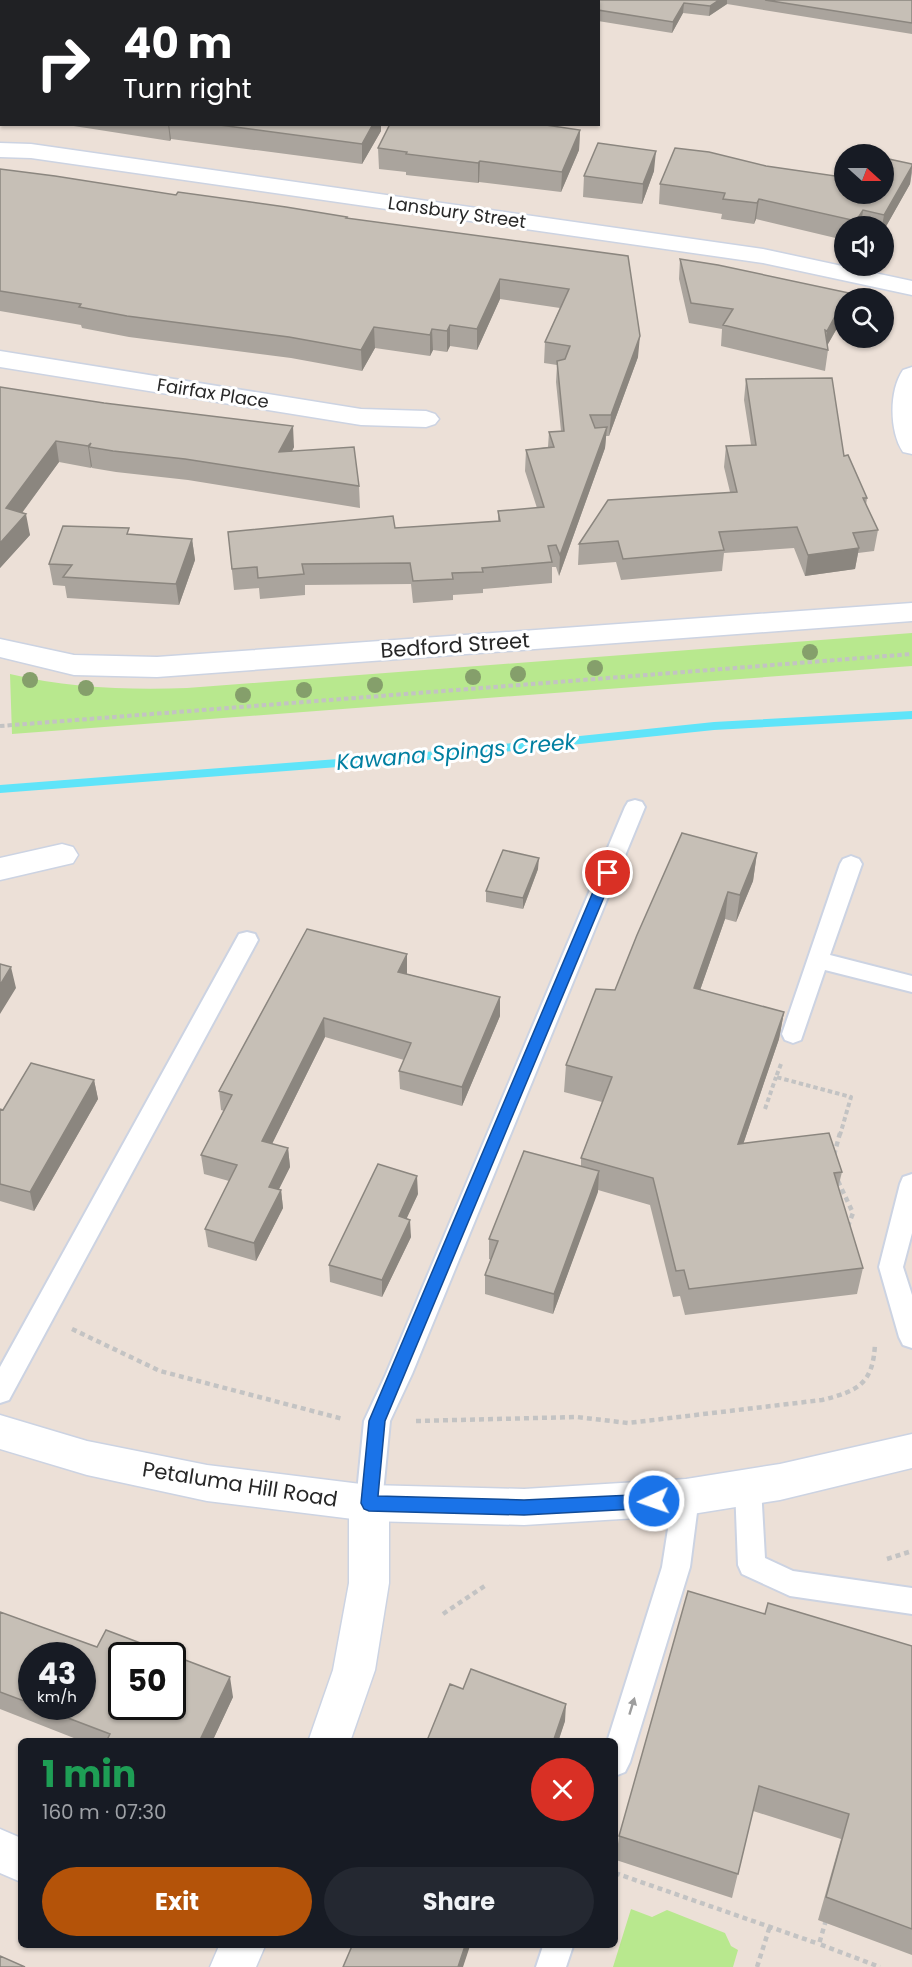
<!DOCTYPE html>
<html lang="en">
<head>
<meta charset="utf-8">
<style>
	body { margin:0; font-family:Poppins,sans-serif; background:#242831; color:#f1f3f6; height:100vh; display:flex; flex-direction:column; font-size:22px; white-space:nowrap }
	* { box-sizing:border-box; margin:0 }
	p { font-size:20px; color:#9ea1a6 }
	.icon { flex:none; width:33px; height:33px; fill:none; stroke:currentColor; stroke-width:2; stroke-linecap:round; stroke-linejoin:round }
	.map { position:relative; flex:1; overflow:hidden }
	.details { position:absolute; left:18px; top:1738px; width:600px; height:210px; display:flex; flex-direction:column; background:#171b24; border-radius:9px; box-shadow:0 2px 4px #0004 }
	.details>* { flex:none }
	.guide { position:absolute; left:0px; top:0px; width:600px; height:126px; box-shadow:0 2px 4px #0004; background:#202124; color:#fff; overflow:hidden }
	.needle { width:39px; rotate:111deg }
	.controls { position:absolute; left:834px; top:144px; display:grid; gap:12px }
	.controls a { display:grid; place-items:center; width:60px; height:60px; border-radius:50%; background:#171b24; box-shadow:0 2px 4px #0004; font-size:30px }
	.speed { position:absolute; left:18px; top:1642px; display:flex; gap:12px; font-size:30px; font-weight:700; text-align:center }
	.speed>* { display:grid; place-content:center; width:78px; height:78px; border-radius:50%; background:#171b24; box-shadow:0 2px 4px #0004; line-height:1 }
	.speed small { font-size:15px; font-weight:400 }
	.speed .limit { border:3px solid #111; border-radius:9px; background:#fff; color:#111 }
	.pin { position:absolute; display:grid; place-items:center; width:51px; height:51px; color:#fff; margin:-26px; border:3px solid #fff; border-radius:50%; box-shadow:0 2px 6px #0007 }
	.me { position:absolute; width:66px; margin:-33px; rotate:267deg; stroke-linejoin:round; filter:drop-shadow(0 0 4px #0008) }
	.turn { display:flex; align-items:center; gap:21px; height:126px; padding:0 24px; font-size:27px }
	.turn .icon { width:78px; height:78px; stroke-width:2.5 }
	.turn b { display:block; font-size:42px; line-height:51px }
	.round { display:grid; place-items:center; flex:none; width:63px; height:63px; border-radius:32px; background:#242831 }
	.head { display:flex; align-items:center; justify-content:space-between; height:102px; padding:0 24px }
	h1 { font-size:36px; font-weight:700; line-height:45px; color:#1e9e55 }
	.primary-button { display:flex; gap:12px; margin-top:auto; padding:12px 24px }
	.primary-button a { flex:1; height:69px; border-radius:36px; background:#b45309; color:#fff; font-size:24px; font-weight:700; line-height:69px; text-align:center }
	.primary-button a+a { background:#242831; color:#f1f3f6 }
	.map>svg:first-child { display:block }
</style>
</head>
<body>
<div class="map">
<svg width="912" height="1967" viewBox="0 0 912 1967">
	<rect width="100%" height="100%" fill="#ece0d7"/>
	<!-- green -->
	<path fill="#b8e88e" d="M 912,633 L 912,666 L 12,734 L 10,674 C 67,688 129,690 187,688 Z
		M 631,1909 L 652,1917 L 667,1910 L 725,1933 L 731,1946 L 738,1950 L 733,1967 L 613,1967 Z"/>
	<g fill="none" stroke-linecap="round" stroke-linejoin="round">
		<!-- stream -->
		<path fill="#5fe4f9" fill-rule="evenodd" d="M 912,711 L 912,719 L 714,730 L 416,761 L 0,793 L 0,785 L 416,753 L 714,722 Z"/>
		<!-- service casing -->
		<g stroke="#ccd3e2" stroke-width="4">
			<path id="service" d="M 635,800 L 642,802 L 645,807 L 412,1374 L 390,1421 L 382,1503 L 379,1512 L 369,1515 L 359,1512 L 356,1503 L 364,1421 L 386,1374 L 625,807 L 628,802 Z
				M 851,856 L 859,859 L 862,864 L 830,955 L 912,976 L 912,992 L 825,970 L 801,1040 L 793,1043 L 785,1040 L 782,1034 L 840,864 L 843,859 Z
				M 247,932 L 255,934 L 258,940 L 9,1400 L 0,1403 L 0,1367 L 239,934 Z
				M 912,1174 L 912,1233 L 903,1267 L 912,1295 L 912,1348 L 903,1345 L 899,1337 L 879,1267 L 900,1184 L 903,1177 Z
				M 748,1475 L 757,1478 L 761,1487 L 765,1558 L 793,1571 L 912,1588 L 912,1614 L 790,1596 L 742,1574 L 738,1565 L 735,1487 L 739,1478 Z
				M 686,1485 L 696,1488 L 699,1497 L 690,1567 L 630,1762 L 625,1772 L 615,1776 L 615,1742 L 607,1742 L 662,1567 L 673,1497 L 676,1488 Z
				M 543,1946 L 573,1946 L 566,1967 L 536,1967 Z"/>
		</g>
		<!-- minor casing -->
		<g stroke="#ccd3e2" stroke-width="3">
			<path id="minor" d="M 0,143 L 31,144 L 763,249 L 912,281 L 912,295 L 763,263 L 31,158 L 0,157 Z
				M 0,351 L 361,409 L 426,411 L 435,414 L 439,419 L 435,424 L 426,427 L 361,425 L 0,367 Z
				M 912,367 L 912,454 L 903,452 C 889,431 889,390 903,370 Z
				M 912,603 L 912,621 L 157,677 L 74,675 L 0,657 L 0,639 L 74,655 L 157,657 Z
				M 62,844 L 73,847 L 78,855 L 73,863 L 0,880 L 0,858 Z
				M 369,1485 L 383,1490 L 389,1503 L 389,1583 L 375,1670 L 350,1742 L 308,1742 L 333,1670 L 349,1583 L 349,1503 L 355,1490 Z
				M 0,1829 L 21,1838 L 21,1882 L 0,1873 Z
				M 219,1946 L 265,1946 L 256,1967 L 210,1967 Z"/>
		</g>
		<!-- secondary casing -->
		<g stroke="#ccd3e2" stroke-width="3">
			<path id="secondary" d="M 0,1415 L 87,1441 L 207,1465 L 369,1485 L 524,1489 L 686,1479 L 780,1464 L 912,1434 L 912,1468 L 780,1500 L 686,1515 L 524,1525 L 369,1521 L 207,1501 L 87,1475 L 0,1449 Z"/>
		</g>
		<!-- path-far1 -->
		<path stroke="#c3c3c3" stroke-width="4" stroke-dasharray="4.5 3" stroke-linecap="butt" d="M 0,726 L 912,654
			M 781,1064 L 776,1077 L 851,1097 L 840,1135
			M 765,1109 L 776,1077"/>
		<!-- path -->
		<path stroke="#c3c3c3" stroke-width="4.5" stroke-dasharray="5 4" stroke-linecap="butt" d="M 834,1155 L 840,1133
			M 838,1181 L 853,1213 L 848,1226
			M 72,1329 L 160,1371 L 343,1419
			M 416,1421 L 577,1417 L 628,1423 L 822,1400 C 858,1391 873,1384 875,1344
			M 887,1559 L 912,1551
			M 443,1614 L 486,1585
			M 615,1873 L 819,1944
			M 826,1920 L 819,1944 L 880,1967
			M 757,1967 L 770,1926"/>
		<!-- service -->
		<use href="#service" fill="#fff" fill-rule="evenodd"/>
		<!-- minor -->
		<use href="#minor" fill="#fff" fill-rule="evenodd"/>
		<!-- secondary -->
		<use href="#secondary" fill="#fff" fill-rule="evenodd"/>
	</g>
	<!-- trees -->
	<g fill="#859f6b">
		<circle cx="810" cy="652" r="8"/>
		<circle cx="595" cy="668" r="8"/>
		<circle cx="518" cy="674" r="8"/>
		<circle cx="473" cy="677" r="8"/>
		<circle cx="30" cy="680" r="8"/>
		<circle cx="375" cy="685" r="8"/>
		<circle cx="86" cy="688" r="8"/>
		<circle cx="304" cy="690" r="8"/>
		<circle cx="243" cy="695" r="8"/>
	</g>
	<!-- wall -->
	<path fill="#aaa49d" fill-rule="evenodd" d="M 40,0 L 440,0 L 439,2 L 49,2 Z
		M 469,0 L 912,0 L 912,34 L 727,4 L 709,16 L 683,13 L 672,33 L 598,21 L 598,2 L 479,2 Z
		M 0,65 L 2,66 L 2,121 L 0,121 Z
		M 27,124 L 42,124 L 41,126 Z
		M 61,124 L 381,124 L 381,131 L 362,164 L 171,139 L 170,141 Z
		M 580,130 L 579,150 L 561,192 L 479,182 L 478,183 L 406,175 L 406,172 L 379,169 L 378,148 Z
		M 912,164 L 912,173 L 910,184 L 884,230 L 884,226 L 844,226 L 844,240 L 756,219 L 754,224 L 721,219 L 722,214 L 659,204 L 660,184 L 766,166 L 835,176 Z
		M 0,169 L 176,195 L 347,217 L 347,219 L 628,256 L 638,357 L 609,436 L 606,436 L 605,448 L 559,576 L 556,567 L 552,567 L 552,583 L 483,589 L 483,593 L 453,595 L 453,600 L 413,603 L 411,584 L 305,585 L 305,595 L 260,599 L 259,588 L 234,590 L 228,532 L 395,528 L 498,521 L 498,511 L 537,508 L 525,471 L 526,450 L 548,447 L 549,432 L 561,431 L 556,382 L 557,365 L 544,363 L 545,342 L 560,308 L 500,299 L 477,350 L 450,346 L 447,352 L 433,350 L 430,356 L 375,348 L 362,371 L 291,358 L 129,337 L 82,328 L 81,325 L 0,311 Z
		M 654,171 L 642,204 L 583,197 L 584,176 Z
		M 680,259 L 849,293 L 848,298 L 844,298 L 844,316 L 827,346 L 828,350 L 825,371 L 721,346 L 722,329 L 689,323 L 679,279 Z
		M 746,379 L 844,456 L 867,498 L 866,505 L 878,530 L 874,551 L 858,553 L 855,569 L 805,576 L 794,548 L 724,553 L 722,571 L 621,580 L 616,562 L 578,565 L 579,544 L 730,492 L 724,467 L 726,446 L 751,445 L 744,400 Z
		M 0,387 L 294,447 L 292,451 L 359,486 L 360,508 L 188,480 L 116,472 L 92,468 L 92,466 L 91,468 L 59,462 L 22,513 L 30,535 L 0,568 Z
		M 129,534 L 192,539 L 195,560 L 179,605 L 67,598 L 65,586 L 53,585 L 49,564 Z
		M 757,853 L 753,881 L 736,922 L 725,919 L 700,990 L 784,1012 L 779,1039 L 743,1144 L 842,1172 L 838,1188 L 863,1268 L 857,1294 L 685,1315 L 680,1296 L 673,1297 L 650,1205 L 598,1190 L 553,1314 L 485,1294 L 485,1275 L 491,1260 L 489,1259 L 489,1239 L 581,1166 L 581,1158 L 602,1102 L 564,1092 L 566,1065 L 615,990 Z
		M 538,869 L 523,909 L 486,902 L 486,891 Z
		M 307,929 L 407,973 L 407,974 L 500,997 L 500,1016 L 462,1106 L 400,1089 L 399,1071 L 404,1060 L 325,1037 L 272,1144 L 288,1148 L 290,1167 L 279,1189 L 281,1190 L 283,1208 L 256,1261 L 208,1247 L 205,1229 L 229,1181 L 204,1174 L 201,1155 L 224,1111 L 221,1110 L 219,1091 Z
		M 94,1080 L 98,1099 L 34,1211 L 0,1201 L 0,1109 L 3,1110 Z
		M 418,1194 L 406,1218 L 411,1237 L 382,1297 L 330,1282 L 329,1265 Z
		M 0,1612 L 233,1697 L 212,1742 L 84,1742 L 0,1709 ZM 32,1656 L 82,1707 L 32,1707 Z
		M 765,1614 L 912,1646 L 912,1955 L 818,1920 L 841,1839 L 753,1811 L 732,1898 L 616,1860 L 619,1836 Z
		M 463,1689 L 565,1721 L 558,1742 L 428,1742 L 428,1738 Z"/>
	<!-- shaded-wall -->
	<path fill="#8b867f" d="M 719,0 L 727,0 L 727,4 L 709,16 L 710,6 Z
		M 684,3 L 683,13 L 672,33 L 673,22 Z
		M 168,124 L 169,124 L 171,139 L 170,141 Z
		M 373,124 L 381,124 L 381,131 L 362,164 L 362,144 Z
		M 580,130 L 579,150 L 561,192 L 562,172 Z
		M 656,151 L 654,171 L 642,204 L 643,184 Z
		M 480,161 L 479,182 L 478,183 L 478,163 Z
		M 912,166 L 910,184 L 884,230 L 884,226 L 882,226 L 884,215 Z
		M 759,199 L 756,219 L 754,224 L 757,203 Z
		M 863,210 L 861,226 L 856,226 L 856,221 Z
		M 500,279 L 500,299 L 477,350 L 477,329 Z
		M 844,300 L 844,316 L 825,349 L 824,349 L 827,331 Z
		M 450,325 L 450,346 L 447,352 L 447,331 Z
		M 374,327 L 375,348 L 362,371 L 361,350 Z
		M 432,329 L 433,350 L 430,356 L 430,335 Z
		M 640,336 L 638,357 L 609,436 L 611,415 Z
		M 293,426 L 294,447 L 281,473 L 279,452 Z
		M 607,427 L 605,448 L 559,576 L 560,555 Z
		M 56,441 L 59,462 L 10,529 L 6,508 Z
		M 91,443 L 89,447 L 92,466 L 91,468 L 88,446 Z
		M 26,514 L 30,535 L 0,568 L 0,543 Z
		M 192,539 L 195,560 L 179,605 L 176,584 Z
		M 859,548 L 855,569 L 805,576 L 808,555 Z
		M 757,853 L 753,881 L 736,922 L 740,895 Z
		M 539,858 L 538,869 L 523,909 L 523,898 Z
		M 728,892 L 725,919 L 691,1016 L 694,988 Z
		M 407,954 L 407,973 L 399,991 L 398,972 Z
		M 11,967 L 16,988 L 0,1014 L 0,985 Z
		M 500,997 L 500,1016 L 462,1106 L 462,1087 Z
		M 784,1012 L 779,1039 L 734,1171 L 738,1144 Z
		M 324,1018 L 325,1037 L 264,1160 L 262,1141 Z
		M 94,1080 L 98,1099 L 34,1211 L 30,1192 Z
		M 288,1148 L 290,1167 L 271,1205 L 269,1187 Z
		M 599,1171 L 598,1192 L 553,1314 L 554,1294 Z
		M 417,1176 L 418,1194 L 400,1233 L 399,1216 Z
		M 281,1190 L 283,1208 L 256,1261 L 254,1243 Z
		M 410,1220 L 411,1237 L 382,1297 L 382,1280 Z
		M 230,1677 L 233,1697 L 212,1742 L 199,1742 Z
		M 566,1704 L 565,1721 L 558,1742 L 553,1742 Z
		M 465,1946 L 470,1946 L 463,1967 L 458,1967 Z"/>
	<!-- building -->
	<path fill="#c6bfb6" stroke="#8b867f" stroke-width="1.5" fill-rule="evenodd" d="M 97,0 L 432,0 L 431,2 L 320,2 L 311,0 L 310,2 L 106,2 Z
		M 533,0 L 719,0 L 710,6 L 684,3 L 673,22 L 598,10 L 598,2 L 543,2 Z
		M 765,0 L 912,0 L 912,23 Z
		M 0,65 L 2,66 L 2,101 L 0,101 Z
		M 212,124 L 373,124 L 362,144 Z
		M 390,124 L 539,124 L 580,130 L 562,172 L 480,161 L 478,163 L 406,154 L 407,152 L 378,148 Z
		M 598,143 L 656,151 L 643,184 L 584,176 Z
		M 675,148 L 709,152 L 766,166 L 835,176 L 844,161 L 844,194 L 884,194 L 884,158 L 912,164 L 912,166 L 884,215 L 863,210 L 856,221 L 759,199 L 757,203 L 723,199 L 725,193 L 660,184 Z
		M 0,169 L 55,176 L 176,195 L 178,192 L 286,207 L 347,217 L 346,218 L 628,256 L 640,336 L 611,415 L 590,415 L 595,428 L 607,427 L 560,555 L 556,545 L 548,546 L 552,562 L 482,568 L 483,572 L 452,573 L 453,579 L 413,581 L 410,563 L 302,564 L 304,574 L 258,578 L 257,567 L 232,569 L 228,532 L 393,516 L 395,528 L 500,521 L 498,511 L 544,507 L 526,450 L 554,447 L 549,432 L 564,431 L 557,361 L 565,359 L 570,346 L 545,342 L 569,289 L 500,279 L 477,329 L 450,325 L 447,331 L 432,329 L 430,335 L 374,327 L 361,350 L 289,337 L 127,316 L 79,307 L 81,304 L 0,291 Z
		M 680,259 L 718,265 L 849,293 L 846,298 L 844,298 L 844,300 L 827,331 L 825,330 L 828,350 L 723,325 L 733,309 L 691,303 Z
		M 832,378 L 844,456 L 848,455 L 867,498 L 863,498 L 878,530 L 853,533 L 859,548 L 808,555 L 797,527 L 719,532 L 724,550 L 623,559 L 618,541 L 579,544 L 608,500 L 737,492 L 726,446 L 756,445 L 746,379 Z
		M 0,387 L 104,403 L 293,426 L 279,452 L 354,447 L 359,486 L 185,459 L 113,451 L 89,447 L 91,443 L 88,446 L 56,441 L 6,508 L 26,514 L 0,543 Z
		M 63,526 L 129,528 L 127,534 L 192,539 L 176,584 L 63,577 L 72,565 L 49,564 Z
		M 682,833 L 757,853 L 740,895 L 728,892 L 694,988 L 784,1012 L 738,1144 L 829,1133 L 842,1172 L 834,1173 L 863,1268 L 689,1289 L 684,1270 L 676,1271 L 653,1178 L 581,1158 L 612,1077 L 566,1065 L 596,989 L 615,990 L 637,935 Z
		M 503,850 L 539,858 L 523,898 L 486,891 Z
		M 307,929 L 407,954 L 398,972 L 500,997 L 462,1087 L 399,1071 L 411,1043 L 324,1018 L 262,1141 L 288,1148 L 269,1187 L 281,1190 L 254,1243 L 205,1229 L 237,1165 L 201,1155 L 232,1095 L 219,1091 Z
		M 0,964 L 11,967 L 0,985 Z
		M 31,1063 L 94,1080 L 30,1192 L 0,1184 L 0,1109 L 3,1110 Z
		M 524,1151 L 599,1171 L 554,1294 L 485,1275 L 498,1241 L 489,1239 Z
		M 378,1164 L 417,1176 L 399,1216 L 410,1220 L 382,1280 L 329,1265 Z
		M 688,1591 L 765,1614 L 768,1603 L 912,1646 L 912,1929 L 826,1897 L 849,1814 L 759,1786 L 738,1874 L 619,1836 Z
		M 0,1612 L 97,1647 L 106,1630 L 230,1677 L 199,1742 L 106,1742 L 110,1734 L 39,1707 L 82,1707 L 82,1656 L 32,1656 L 32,1704 L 0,1692 ZM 122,1656 L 172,1656 L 172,1707 L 122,1707 Z
		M 471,1669 L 566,1704 L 553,1742 L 438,1742 L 428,1738 L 450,1684 L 463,1689 Z
		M 352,1946 L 465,1946 L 458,1967 L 343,1967 Z
		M 0,1956 L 25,1967 L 0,1967 Z"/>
	<!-- one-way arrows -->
	<defs><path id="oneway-solid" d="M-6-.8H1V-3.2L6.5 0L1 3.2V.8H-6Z" transform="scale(1.5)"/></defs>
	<use fill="#9e9e9e" href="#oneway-solid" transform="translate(632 1706) rotate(-73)"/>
	<!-- route -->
	<path fill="#1a73e8" stroke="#114b97" stroke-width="1.5" d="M 608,868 L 614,873 L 385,1421 L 378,1496 L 524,1500 L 654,1494 L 659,1496 L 662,1501 L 659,1506 L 654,1508 L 524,1515 L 369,1511 L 364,1509 L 361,1503 L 369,1421 L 601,873 Z"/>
	<g text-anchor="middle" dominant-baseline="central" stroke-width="6" stroke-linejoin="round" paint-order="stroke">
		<!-- far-street labels -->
		<g font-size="18" fill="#272727" stroke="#fff">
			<text transform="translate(457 212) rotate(8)">Lansbury Street</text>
			<text transform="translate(213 393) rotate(9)">Fairfax Place</text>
		</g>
		<!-- street labels -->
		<g font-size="21" fill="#272727" stroke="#fff">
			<text transform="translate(455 645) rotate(-4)">Bedford Street</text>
			<text transform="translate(240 1484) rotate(9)">Petaluma Hill Road</text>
		</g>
		<!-- water labels -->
		<g font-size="22" font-style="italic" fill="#017fa1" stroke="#fff">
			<text transform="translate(456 752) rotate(-5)">Kawana Spings Creek</text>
		</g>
	</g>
</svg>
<div class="controls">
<a><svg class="needle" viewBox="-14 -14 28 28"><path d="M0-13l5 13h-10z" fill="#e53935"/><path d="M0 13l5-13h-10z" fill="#9ea1a6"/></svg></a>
<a><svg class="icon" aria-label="sound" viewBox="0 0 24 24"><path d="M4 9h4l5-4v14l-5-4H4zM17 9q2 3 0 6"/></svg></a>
<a><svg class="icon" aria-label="search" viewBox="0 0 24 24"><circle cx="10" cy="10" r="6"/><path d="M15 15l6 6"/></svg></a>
</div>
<div class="speed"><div>43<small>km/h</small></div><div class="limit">50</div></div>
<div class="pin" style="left:608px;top:873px;background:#d93025"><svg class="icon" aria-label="arrive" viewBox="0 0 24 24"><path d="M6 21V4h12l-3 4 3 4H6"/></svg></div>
<svg class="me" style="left:654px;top:1501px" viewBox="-20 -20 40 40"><circle r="17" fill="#1a73e8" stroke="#fff" stroke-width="3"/><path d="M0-11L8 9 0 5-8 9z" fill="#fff"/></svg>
<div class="guide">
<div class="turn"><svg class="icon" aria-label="right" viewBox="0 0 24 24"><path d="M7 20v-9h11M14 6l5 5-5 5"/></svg><div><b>40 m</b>Turn right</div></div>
</div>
<section class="details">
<div class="head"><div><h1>1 min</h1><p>160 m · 07:30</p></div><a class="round" style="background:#d93025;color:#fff"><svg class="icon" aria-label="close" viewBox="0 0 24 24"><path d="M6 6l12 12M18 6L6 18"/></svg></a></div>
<div class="primary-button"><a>Exit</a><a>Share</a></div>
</section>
</div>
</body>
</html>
